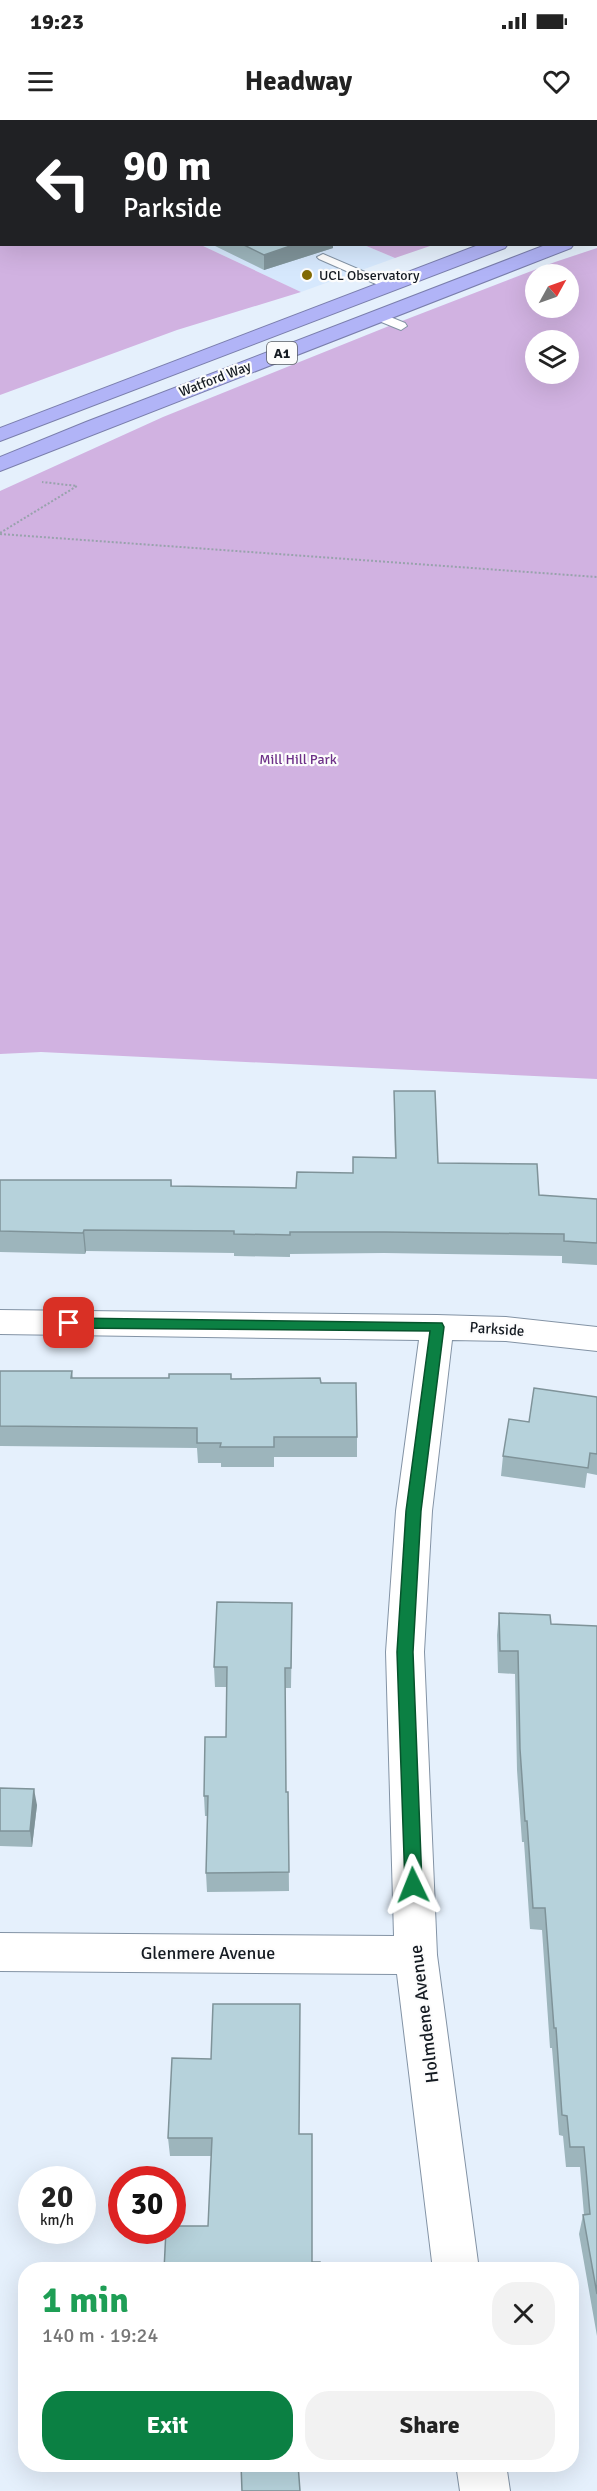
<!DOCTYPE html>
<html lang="en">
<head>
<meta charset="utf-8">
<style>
	body { margin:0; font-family:Signika,sans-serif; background:#f2f2f2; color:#222; height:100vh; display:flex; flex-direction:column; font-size:22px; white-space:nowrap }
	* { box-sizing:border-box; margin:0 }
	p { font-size:20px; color:#767676 }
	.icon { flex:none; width:33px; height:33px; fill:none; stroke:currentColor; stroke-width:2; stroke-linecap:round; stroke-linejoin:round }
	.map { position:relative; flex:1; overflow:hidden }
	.sheet { position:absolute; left:18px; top:2142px; width:561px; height:210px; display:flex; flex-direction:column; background:#fff; border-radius:24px; box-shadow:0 6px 24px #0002 }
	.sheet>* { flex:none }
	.hud { position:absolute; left:0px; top:0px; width:597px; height:126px; box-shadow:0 6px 24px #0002; background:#202124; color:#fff; overflow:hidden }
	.needle { width:39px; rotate:50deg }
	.buttons { position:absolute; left:525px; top:144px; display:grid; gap:12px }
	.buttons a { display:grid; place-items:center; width:54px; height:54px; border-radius:50%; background:#fff; box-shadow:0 6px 24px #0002; font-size:30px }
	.speed { position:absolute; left:18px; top:2046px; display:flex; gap:12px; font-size:30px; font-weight:700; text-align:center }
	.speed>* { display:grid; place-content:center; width:78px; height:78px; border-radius:50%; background:#fff; box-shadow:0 6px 24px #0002; line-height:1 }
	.speed small { font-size:15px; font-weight:400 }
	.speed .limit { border:9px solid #d22; background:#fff; color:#111 }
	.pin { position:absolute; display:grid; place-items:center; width:51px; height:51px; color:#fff; margin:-26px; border-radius:12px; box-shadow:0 3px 9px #0006 }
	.me { position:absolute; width:66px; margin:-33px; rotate:358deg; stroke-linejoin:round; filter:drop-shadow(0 0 4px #0008) }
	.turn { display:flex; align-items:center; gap:21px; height:126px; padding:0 24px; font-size:27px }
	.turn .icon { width:78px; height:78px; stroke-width:2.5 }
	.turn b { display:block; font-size:42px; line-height:51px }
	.round { display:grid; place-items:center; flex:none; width:63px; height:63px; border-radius:24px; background:#f2f2f2 }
	.summary { display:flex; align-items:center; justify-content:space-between; height:102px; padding:0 24px }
	h1 { font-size:36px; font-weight:700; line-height:45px; color:#1e9e55 }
	.cta { display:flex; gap:12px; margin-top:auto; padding:12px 24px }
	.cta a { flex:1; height:69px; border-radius:24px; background:#0b8043; color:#fff; font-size:24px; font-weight:700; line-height:69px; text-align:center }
	.cta a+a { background:#f2f2f2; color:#222 }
	.status { display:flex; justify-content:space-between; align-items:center; height:42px; padding:0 30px; background:#fff; direction:ltr }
	.status svg { height:16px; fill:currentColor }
	header { display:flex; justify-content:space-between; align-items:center; height:78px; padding:0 24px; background:#fff; font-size:27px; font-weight:700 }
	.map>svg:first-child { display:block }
</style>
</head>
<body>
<div class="status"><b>19:23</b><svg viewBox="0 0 49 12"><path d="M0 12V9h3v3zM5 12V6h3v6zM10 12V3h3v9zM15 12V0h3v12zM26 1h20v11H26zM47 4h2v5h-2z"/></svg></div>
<header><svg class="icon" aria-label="menu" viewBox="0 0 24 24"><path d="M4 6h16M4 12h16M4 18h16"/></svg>Headway<svg class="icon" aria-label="heart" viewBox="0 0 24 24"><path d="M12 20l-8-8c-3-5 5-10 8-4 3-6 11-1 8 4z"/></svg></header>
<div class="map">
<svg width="597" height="2371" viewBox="0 0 597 2371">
	<rect width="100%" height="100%" fill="#e5f0fc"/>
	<!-- built -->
	<path fill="#d6e8fd" d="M 201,125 L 364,125 L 395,138 L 301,172 Z"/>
	<!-- green -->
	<path fill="#d1b2e1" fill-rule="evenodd" d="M 0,109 L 2,124 L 201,125 L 301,172 L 177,210 L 0,275 Z
		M 364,125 L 433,125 L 395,138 Z
		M 597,128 L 597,959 L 41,932 L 0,934 L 0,371 L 163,297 L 389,206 L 555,142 ZM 536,154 L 568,154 L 568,188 L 536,188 ZM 536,220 L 568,220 L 568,254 L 536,254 Z"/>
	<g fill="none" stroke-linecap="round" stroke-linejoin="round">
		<!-- lane casing -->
		<g stroke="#8393a5" stroke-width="2">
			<path id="lane" d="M 347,0 L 358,0 L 359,2 L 348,2 Z
				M 323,134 L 393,164 L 395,166 L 389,170 L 385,168 L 319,139 L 317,137 Z
				M 378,192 L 405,203 L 407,206 L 401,210 L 374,199 L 372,196 Z"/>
		</g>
		<!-- street casing -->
		<g stroke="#8393a5" stroke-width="2">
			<path id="street" d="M 0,1190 L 437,1195 L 506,1197 L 597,1207 L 597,1231 L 506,1221 L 452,1220 L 432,1391 L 424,1532 L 437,1835 L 479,2150 L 433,2150 L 397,1854 L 0,1851 L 0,1813 L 394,1816 L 386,1532 L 396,1391 L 419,1220 L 0,1214 Z
				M 456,2344 L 506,2344 L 510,2371 L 460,2371 Z"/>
		</g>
		<!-- highway casing -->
		<g stroke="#7a7eac" stroke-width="2">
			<path id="highway" d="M 481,124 L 508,124 L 505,128 L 0,321 L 0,308 Z
				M 548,124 L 574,124 L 571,128 L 0,351 L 0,337 L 86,302 Z"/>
		</g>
		<!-- path -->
		<path stroke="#98a2ac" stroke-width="2" stroke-dasharray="2 2" stroke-linecap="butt" d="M 314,0 L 317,2
			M 0,413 L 77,366 L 42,362
			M 0,414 L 597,457"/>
		<!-- lane -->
		<use href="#lane" fill="#fff" fill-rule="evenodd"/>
		<!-- street -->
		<use href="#street" fill="#fff" fill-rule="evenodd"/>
		<!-- highway -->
		<use href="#highway" fill="#b1b4f7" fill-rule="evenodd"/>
	</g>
	<!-- wall -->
	<path fill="#9db5bc" d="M 0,0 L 2,2 L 2,92 L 0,91 Z
		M 434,0 L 482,0 L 473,2 L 436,2 Z
		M 211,124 L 333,124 L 333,128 L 264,150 Z
		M 394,971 L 438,1043 L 539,1075 L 597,1079 L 597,1145 L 562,1143 L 562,1136 L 384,1133 L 290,1134 L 290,1137 L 234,1136 L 234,1133 L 86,1131 L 85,1134 L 0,1132 L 0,1060 L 171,1060 L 172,1066 L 296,1068 L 353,1053 L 395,1038 L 394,992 Z
		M 0,1251 L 72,1251 L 73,1258 L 231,1259 L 321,1263 L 357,1317 L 357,1337 L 274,1337 L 274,1347 L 221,1347 L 221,1343 L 198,1343 L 197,1328 L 0,1326 Z
		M 597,1277 L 597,1355 L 587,1353 L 585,1368 L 501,1356 L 503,1336 L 529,1302 Z
		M 499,1493 L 551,1504 L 597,1506 L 597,2216 L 579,2114 L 583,2095 L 584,2095 L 580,2047 L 566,2047 L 563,2016 L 559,2015 L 552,1928 L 550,1928 L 542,1810 L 530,1809 L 524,1722 L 522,1722 L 517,1650 L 515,1554 L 498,1553 L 497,1515 Z
		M 292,1503 L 291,1568 L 285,1568 L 286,1672 L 288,1672 L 289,1771 L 207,1772 L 206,1753 L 208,1696 L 205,1696 L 204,1676 L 226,1617 L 227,1567 L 215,1567 L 214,1547 Z
		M 0,1668 L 37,1685 L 32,1727 L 0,1726 Z
		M 299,2014 L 312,2142 L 320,2150 L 208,2106 L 211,2036 L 170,2036 L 168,2018 Z"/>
	<!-- shaded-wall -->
	<path fill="#7f9399" d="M 444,0 L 482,0 L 473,2 L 444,2 Z
		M 296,124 L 333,124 L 333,128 L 264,150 L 264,135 Z
		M 84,1110 L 86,1131 L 85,1134 L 83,1113 Z
		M 34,1669 L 37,1685 L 32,1727 L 30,1711 Z"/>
	<!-- building -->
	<path fill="#b6d2db" stroke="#7f9399" stroke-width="1.5" d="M 0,0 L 212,0 L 217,2 L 2,2 L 2,26 L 0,26 Z
		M 0,36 L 2,36 L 2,79 L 0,78 Z
		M 242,124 L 296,124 L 264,135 Z
		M 394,971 L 435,971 L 438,1043 L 537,1044 L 539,1075 L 597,1079 L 597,1123 L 564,1121 L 564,1114 L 385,1112 L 290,1112 L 290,1115 L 234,1114 L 234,1111 L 84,1110 L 83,1113 L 0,1111 L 0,1060 L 171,1060 L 171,1066 L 296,1068 L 297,1052 L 353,1053 L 353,1037 L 396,1038 Z
		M 0,1251 L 72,1251 L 71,1258 L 169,1258 L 169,1254 L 231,1254 L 231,1259 L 320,1258 L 321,1263 L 356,1263 L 357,1317 L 274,1317 L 274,1327 L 220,1327 L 221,1323 L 197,1323 L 197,1308 L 0,1306 Z
		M 534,1268 L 597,1277 L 597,1334 L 590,1333 L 588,1348 L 503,1336 L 509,1299 L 529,1302 Z
		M 217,1482 L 292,1483 L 291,1548 L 285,1548 L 286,1672 L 288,1672 L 289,1752 L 206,1753 L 208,1676 L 204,1676 L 205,1617 L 226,1617 L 227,1547 L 214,1547 Z
		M 499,1493 L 550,1495 L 551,1504 L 597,1506 L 597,2174 L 583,2095 L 590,2094 L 584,2027 L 570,2027 L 567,1996 L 562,1995 L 556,1908 L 554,1908 L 545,1788 L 533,1788 L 527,1701 L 525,1701 L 520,1629 L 518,1531 L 500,1531 Z
		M 0,1668 L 34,1669 L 30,1711 L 0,1711 Z
		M 213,1884 L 300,1884 L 299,2014 L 312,2014 L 312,2142 L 320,2142 L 320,2150 L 164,2150 L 166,2110 L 172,2110 L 172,2106 L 208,2106 L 212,2018 L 168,2018 L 172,1938 L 211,1939 Z
		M 241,2344 L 298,2344 L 300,2371 L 242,2371 Z"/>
	<!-- route -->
	<path fill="#0b8043" stroke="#07532c" stroke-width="1.5" d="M 69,1198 L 442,1203 L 444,1207 L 421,1391 L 413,1532 L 422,1765 L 419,1770 L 413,1773 L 407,1770 L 405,1765 L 397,1532 L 406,1391 L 430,1211 L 69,1208 L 62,1203 Z"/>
	<!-- markers -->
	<circle fill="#826a03" stroke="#fcfcfc" stroke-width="2" cx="307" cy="155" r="6"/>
	<g text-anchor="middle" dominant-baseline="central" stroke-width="4.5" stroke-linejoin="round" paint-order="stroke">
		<!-- far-poi labels -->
		<g font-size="14" fill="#151b22" stroke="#fcfcfc" text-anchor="start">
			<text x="319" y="155">UCL Observatory</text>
		</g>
		<!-- shield labels -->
		<rect fill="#fcfcfc" stroke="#5a5e63" stroke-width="1.5" x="267" y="222" width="30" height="22" rx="4.5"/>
		<g font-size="14" font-weight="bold" fill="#151b22">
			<text x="282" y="233">A1</text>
		</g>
		<!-- far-street labels -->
		<g font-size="14" fill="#151b22" stroke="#fcfcfc">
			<text transform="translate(215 259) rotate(-21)">Watford Way</text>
		</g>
		<!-- far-park labels -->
		<g font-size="14" fill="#6d3088" stroke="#fcfcfc">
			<text x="298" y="639">Mill Hill Park</text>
		</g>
		<!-- street labels -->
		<g font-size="15" fill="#151b22" stroke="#fcfcfc">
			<text transform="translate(497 1209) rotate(4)">Parkside</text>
		</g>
		<!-- near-street labels -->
		<g font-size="18" fill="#151b22" stroke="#fcfcfc">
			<text x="208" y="1833">Glenmere Avenue</text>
			<text transform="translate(424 1894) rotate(-97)">Holmdene Avenue</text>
		</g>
	</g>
</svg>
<div class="buttons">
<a><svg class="needle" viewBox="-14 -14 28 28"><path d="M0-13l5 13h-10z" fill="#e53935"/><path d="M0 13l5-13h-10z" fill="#767676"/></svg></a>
<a><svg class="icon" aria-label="layers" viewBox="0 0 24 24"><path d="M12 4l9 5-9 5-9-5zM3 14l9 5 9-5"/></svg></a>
</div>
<div class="speed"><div>20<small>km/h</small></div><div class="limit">30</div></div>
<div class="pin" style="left:69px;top:1203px;background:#d93025"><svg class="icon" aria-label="arrive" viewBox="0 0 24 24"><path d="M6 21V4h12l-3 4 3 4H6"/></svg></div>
<svg class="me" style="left:413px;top:1765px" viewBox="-20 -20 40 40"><path d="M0-17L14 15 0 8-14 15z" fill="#0b8043" stroke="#fff" stroke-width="4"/></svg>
<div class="hud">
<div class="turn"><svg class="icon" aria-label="left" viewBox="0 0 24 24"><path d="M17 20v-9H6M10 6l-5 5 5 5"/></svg><div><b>90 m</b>Parkside</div></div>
</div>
<section class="sheet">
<div class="summary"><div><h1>1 min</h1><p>140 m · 19:24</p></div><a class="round"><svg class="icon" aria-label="close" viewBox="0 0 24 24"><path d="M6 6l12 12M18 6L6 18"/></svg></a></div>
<div class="cta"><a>Exit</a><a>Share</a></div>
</section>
</div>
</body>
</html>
